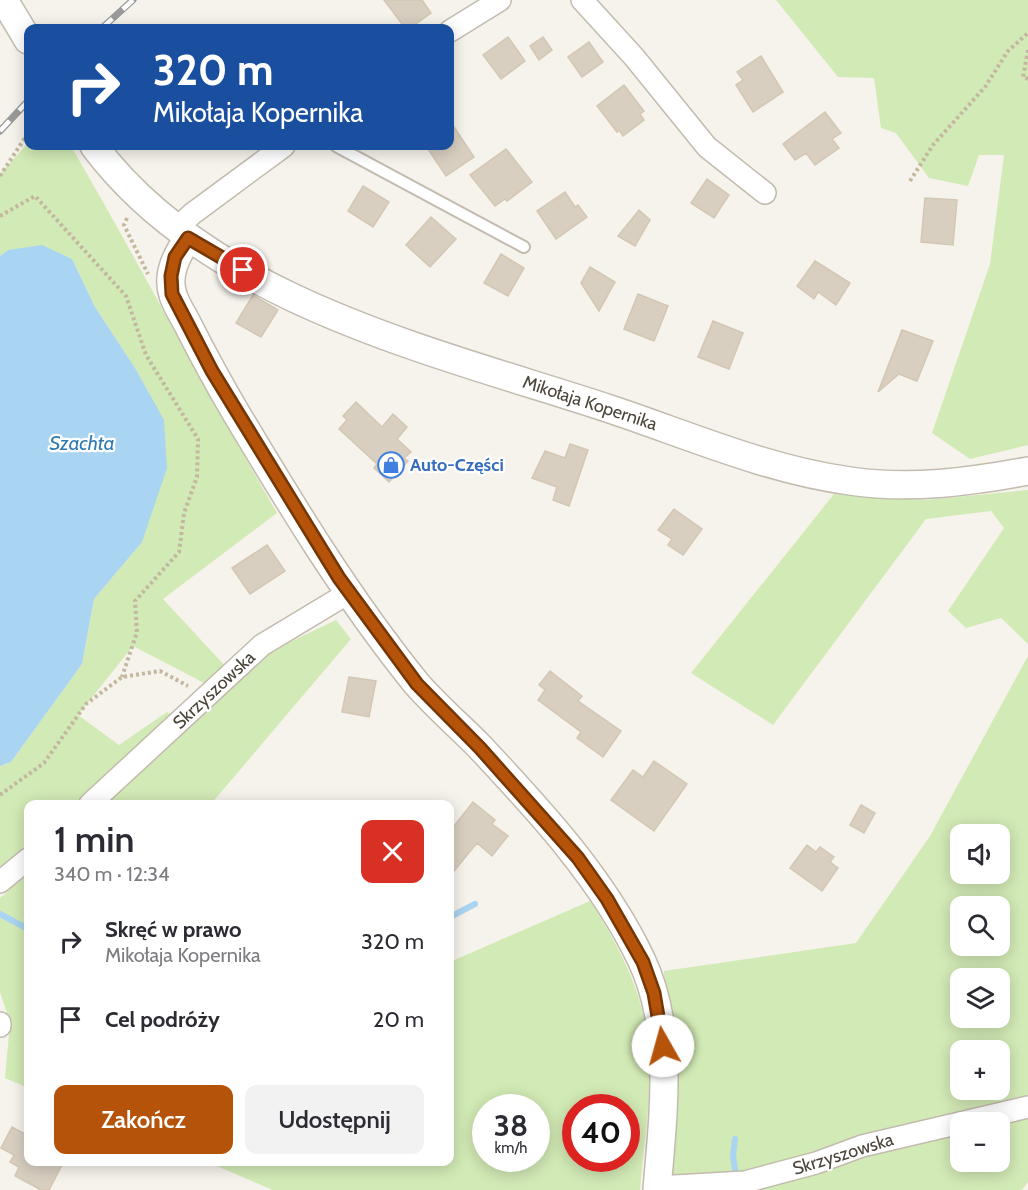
<!DOCTYPE html>
<html lang="pl">
<head>
<meta charset="utf-8">
<style>
	body { margin:0; font-family:Cabin,sans-serif; background:#f2f2f3; color:#2b2b33; height:100vh; display:flex; flex-direction:column; font-size:22px; white-space:nowrap }
	* { box-sizing:border-box; margin:0 }
	p { font-size:20px; color:#7c7c81 }
	.icon { flex:none; width:33px; height:33px; fill:none; stroke:currentColor; stroke-width:2; stroke-linecap:round; stroke-linejoin:round }
	.map { position:relative; flex:1; overflow:hidden }
	.details { position:absolute; left:24px; top:800px; width:430px; height:366px; display:flex; flex-direction:column; background:#fff; border-radius:12px; box-shadow:0 3px 15px #0003 }
	.details>* { flex:none }
	.guide { position:absolute; left:24px; top:24px; width:430px; height:126px; border-radius:12px; box-shadow:0 3px 15px #0003; background:#1a4fa0; color:#fff; overflow:hidden }
	.controls { position:absolute; left:950px; top:824px; display:grid; gap:12px }
	.controls a { display:grid; place-items:center; width:60px; height:60px; border-radius:12px; background:#fff; box-shadow:0 3px 15px #0003; font-size:30px }
	.speed { position:absolute; left:472px; top:1094px; display:flex; gap:12px; font-size:30px; font-weight:700; text-align:center }
	.speed>* { display:grid; place-content:center; width:78px; height:78px; border-radius:50%; background:#fff; box-shadow:0 3px 15px #0003; line-height:1 }
	.speed small { font-size:15px; font-weight:400 }
	.speed .limit { border:9px solid #d22; background:#fff; color:#111 }
	.pin { position:absolute; display:grid; place-items:center; width:51px; height:51px; color:#fff; margin:-26px; border:3px solid #fff; border-radius:50%; box-shadow:0 2px 6px #0007 }
	.me { position:absolute; width:66px; margin:-33px; rotate:353deg; stroke-linejoin:round; filter:drop-shadow(0 0 4px #0008) }
	.turn { display:flex; align-items:center; gap:21px; height:126px; padding:0 30px; font-size:27px }
	.turn .icon { width:78px; height:78px; stroke-width:2.5 }
	.turn b { display:block; font-size:42px; line-height:51px }
	.round { display:grid; place-items:center; flex:none; width:63px; height:63px; border-radius:12px; background:#f2f2f3 }
	.overview { display:flex; align-items:center; justify-content:space-between; height:102px; padding:0 30px }
	h1 { font-size:36px; font-weight:600; line-height:45px }
	.primary-button { display:flex; gap:12px; margin-top:auto; padding:12px 30px }
	.primary-button a { flex:1; height:69px; border-radius:12px; background:#b45309; color:#fff; font-size:24px; font-weight:600; line-height:69px; text-align:center }
	.primary-button a+a { background:#f2f2f3; color:#2b2b33 }
	ul { padding:0; list-style:none }
	li { display:flex; align-items:center; gap:18px; height:78px; padding:0 30px }
	li div { flex:1 }
	li b { display:block; font-size:22px }
	li em { font-style:normal }
	.map>svg:first-child { display:block }
</style>
</head>
<body>
<div class="map">
<svg width="1028" height="1190" viewBox="0 0 1028 1190">
	<rect width="100%" height="100%" fill="#f6f3ec"/>
	<!-- green -->
	<path fill="#d2eab5" fill-rule="evenodd" d="M 776,0 L 1028,0 L 1028,445 L 970,459 L 932,433 L 990,264 L 1004,155 L 979,155 L 968,186 L 929,178 L 896,133 L 881,128 L 874,78 L 838,77 Z
		M 28,143 L 28,146 L 71,146 C 141,267 206,391 277,513 L 163,599 L 227,668 L 210,686 L 133,646 L 78,715 L 119,745 L 167,712 L 176,717 L 82,804 L 28,804 L 28,851 L 0,873 L 0,766 L 11,762 L 82,664 L 94,599 L 142,542 L 163,420 L 135,368 L 95,307 L 72,259 L 8,250 L 0,256 L 0,174 Z
		M 1028,490 L 1028,644 L 1001,618 L 966,628 L 948,611 L 1004,528 L 991,511 L 926,519 L 773,725 L 691,673 L 834,494 L 927,500 Z
		M 336,620 L 351,639 L 211,804 L 106,804 L 267,653 Z
		M 1028,656 L 1028,1182 L 1022,1190 L 670,1190 L 664,971 L 856,943 L 930,836 ZM 960,834 L 999,834 L 999,873 L 960,873 ZM 960,906 L 999,906 L 999,945 L 960,945 ZM 960,978 L 999,978 L 999,1017 L 960,1017 ZM 960,1050 L 999,1050 L 999,1089 L 960,1089 ZM 960,1122 L 999,1122 L 999,1161 L 960,1161 Z
		M 28,874 L 28,1088 L 5,1078 L 10,1022 L 0,992 L 0,898 Z
		M 590,901 C 615,940 637,980 646,1026 C 656,1074 644,1140 640,1190 L 273,1190 L 205,1161 L 450,1161 L 450,962 ZM 486,1107 L 537,1107 L 537,1158 L 486,1158 ZM 576,1107 L 627,1107 L 627,1158 L 576,1158 Z"/>
	<!-- water -->
	<path fill="#a9d4f2" d="M 42,245 L 72,259 L 95,307 L 135,368 L 164,420 L 167,468 L 142,542 L 94,599 L 82,664 L 11,762 L 0,766 L 0,256 L 8,250 Z"/>
	<g fill="none" stroke-linecap="round" stroke-linejoin="round">
		<!-- stream -->
		<path stroke="#a9d4f2" stroke-width="6" d="M 0,914 L 28,929
			M 450,917 L 475,904
			M 735,1170 L 733,1155 L 735,1139"/>
	</g>
	<!-- building -->
	<path fill="#d8cfc1" stroke="#d3c7b4" stroke-width="1.5" d="M 384,0 L 422,0 L 431,13 L 410,28 L 405,28 Z
		M 508,37 L 525,61 L 501,79 L 483,55 Z
		M 543,37 L 552,50 L 539,60 L 530,46 Z
		M 589,42 L 603,62 L 582,77 L 568,57 Z
		M 761,56 L 783,92 L 753,112 L 736,85 L 743,80 L 737,72 Z
		M 624,85 L 644,111 L 640,114 L 644,120 L 623,136 L 619,130 L 617,132 L 597,106 Z
		M 825,112 L 841,133 L 832,139 L 839,148 L 815,165 L 806,153 L 795,160 L 783,144 Z
		M 450,121 L 474,157 L 446,176 L 426,146 L 450,146 Z
		M 506,149 L 532,182 L 507,201 L 505,199 L 495,206 L 470,175 Z
		M 707,179 L 729,195 L 714,218 L 691,203 Z
		M 363,186 L 389,202 L 373,227 L 348,211 Z
		M 565,192 L 575,207 L 578,205 L 587,217 L 556,239 L 537,211 Z
		M 925,198 L 957,200 L 953,245 L 921,242 Z
		M 639,210 L 650,220 L 635,246 L 618,236 Z
		M 431,217 L 456,239 L 430,267 L 406,245 Z
		M 501,254 L 524,268 L 508,296 L 484,283 Z
		M 815,261 L 850,283 L 836,305 L 818,292 L 814,299 L 797,286 Z
		M 590,267 L 615,282 L 599,311 L 581,283 Z
		M 638,294 L 668,306 L 654,341 L 624,329 Z
		M 253,295 L 278,310 L 261,337 L 236,323 Z
		M 713,321 L 743,333 L 729,369 L 698,357 Z
		M 902,330 L 933,341 L 917,381 L 899,374 L 878,392 Z
		M 356,402 L 382,427 L 393,414 L 407,427 L 397,439 L 411,452 L 404,458 L 408,461 L 389,482 L 374,468 L 377,464 L 339,429 L 347,420 L 343,416 Z
		M 570,444 L 588,450 L 569,506 L 553,500 L 557,487 L 532,478 L 545,451 L 565,458 Z
		M 674,509 L 702,529 L 683,555 L 668,545 L 672,539 L 658,530 Z
		M 267,545 L 285,571 L 250,594 L 232,568 Z
		M 550,671 L 582,696 L 578,701 L 621,731 L 603,757 L 577,738 L 581,732 L 538,700 L 545,690 L 539,685 Z
		M 349,677 L 376,681 L 369,717 L 342,712 Z
		M 654,761 L 687,784 L 654,831 L 611,800 L 633,770 L 643,777 Z
		M 473,802 L 495,820 L 492,824 L 508,836 L 492,856 L 477,843 L 450,876 L 450,831 Z
		M 861,805 L 875,813 L 864,833 L 850,825 Z
		M 807,845 L 816,852 L 820,847 L 834,857 L 830,862 L 838,868 L 822,891 L 790,868 Z
		M 28,1126 L 28,1161 L 64,1161 L 49,1190 L 41,1190 L 15,1176 L 19,1167 L 10,1162 L 14,1155 L 1,1148 L 12,1127 L 25,1134 Z"/>
	<g fill="none" stroke-linecap="round" stroke-linejoin="round">
		<!-- service casing -->
		<g stroke="#c2bbae" stroke-width="14">
			<path id="service" d="M 336,146 L 524,247"/>
		</g>
		<!-- minor casing -->
		<g stroke="#c2bbae" stroke-width="24">
			<path id="minor" d="M 582,0 L 634,57 L 707,147 L 765,193
				M 450,31 L 500,0
				M 176,229 L 192,214 L 284,146
				M 90,804 L 262,645 L 350,592
				M 0,882 L 28,859
				M 0,1023 L 0,1026
				M 657,1187 L 745,1182 L 816,1163 L 862,1146 L 1028,1107"/>
		</g>
		<!-- tertiary casing -->
		<g stroke="#c2bbae" stroke-width="30">
			<path id="tertiary" d="M 4,0 L 28,40
				M 94,146 C 210,301 434,351 610,409 C 688,435 768,470 850,481 C 911,490 968,482 1028,471
				M 188,238 C 177,255 166,274 173,295 C 176,305 183,315 188,325 C 203,355 219,384 236,413 C 291,505 348,599 416,683 C 435,705 458,725 479,746 C 539,810 603,879 641,959 C 675,1030 663,1114 657,1190"/>
		</g>
		<!-- path -->
		<path stroke="#c4b79f" stroke-width="4" stroke-dasharray="3 3" stroke-linecap="butt" d="M 1028,50 L 1023,77 L 1028,79
			M 0,176 L 28,133
			M 910,181 L 933,145 L 985,87 L 1008,51 L 1028,33
			M 0,216 L 35,196 L 126,296 L 146,355 L 198,439 L 197,477 L 184,513 L 179,552 L 135,601 L 137,632 L 122,677
			M 127,218 L 124,225 L 148,274
			M 0,795 L 44,763 L 86,704 L 122,677 L 160,671 L 188,686"/>
		<!-- service -->
		<use href="#service" stroke="#fff" stroke-width="10"/>
		<!-- minor -->
		<use href="#minor" stroke="#fff" stroke-width="21"/>
		<!-- tertiary -->
		<use href="#tertiary" stroke="#fff" stroke-width="27"/>
		<!-- rail casing -->
		<g stroke="#9a9a9a" stroke-width="7">
			<path id="rail" d="M 102,28 L 133,0
				M 0,131 L 28,101"/>
		</g>
		<!-- rail -->
		<use href="#rail" stroke="#fff" stroke-width="4.5" stroke-dasharray="14" stroke-linecap="butt"/>
	</g>
	<g fill="none" stroke-linecap="round" stroke-linejoin="round">
		<!-- route casing -->
		<g stroke="#753606" stroke-width="15">
			<path id="route" d="M 243,270 L 188,238 L 175,257 L 171,276 L 172,294 L 212,371 L 339,578 L 417,684 L 480,748 L 578,858 L 607,899 L 643,962 L 654,993 L 663,1046"/>
		</g>
		<!-- route -->
		<use href="#route" stroke="#b45309" stroke-width="10"/>
	</g>
	<!-- icons -->
	<defs>
		<g id="shop-ring" transform="scale(1.35)"><circle r="9.5" fill="#fff" stroke="#3f7fe0" stroke-width="1.5"/><path d="M-5-2.5h2.3a2.7 3.5 0 0 1 5.4 0H5L5.5 6h-11ZM-1.5-2.5h3a1.5 2.3 0 0 0-3 0Z" fill="#3f7fe0"/></g>
	</defs>
	<g fill-rule="evenodd">
		<use href="#shop-ring" x="391" y="465"/>
	</g>
	<g text-anchor="middle" dominant-baseline="central" stroke-width="4.5" stroke-linejoin="round" paint-order="stroke">
		<!-- street labels -->
		<g font-size="18" fill="#4b4439" stroke="#fff">
			<text transform="translate(590 403) rotate(18)">Mikołaja Kopernika</text>
			<text transform="translate(214 690) rotate(-43)">Skrzyszowska</text>
			<text transform="translate(843 1154) rotate(-17)">Skrzyszowska</text>
		</g>
		<!-- shop labels -->
		<g font-size="18" font-weight="bold" fill="#366cbe" stroke="#fff" text-anchor="start">
			<text x="410" y="465">Auto-Części</text>
		</g>
		<!-- water labels -->
		<g font-size="20" font-style="italic" fill="#2e7ab2" stroke="#fff">
			<text x="82" y="443">Szachta</text>
		</g>
	</g>
</svg>
<div class="controls">
<a><svg class="icon" aria-label="sound" viewBox="0 0 24 24"><path d="M4 9h4l5-4v14l-5-4H4zM17 9q2 3 0 6"/></svg></a>
<a><svg class="icon" aria-label="search" viewBox="0 0 24 24"><circle cx="10" cy="10" r="6"/><path d="M15 15l6 6"/></svg></a>
<a><svg class="icon" aria-label="layers" viewBox="0 0 24 24"><path d="M12 4l9 5-9 5-9-5zM3 14l9 5 9-5"/></svg></a>
<a>+</a>
<a>−</a>
</div>
<div class="speed"><div>38<small>km/h</small></div><div class="limit">40</div></div>
<div class="pin" style="left:243px;top:270px;background:#d93025"><svg class="icon" aria-label="arrive" viewBox="0 0 24 24"><path d="M6 21V4h12l-3 4 3 4H6"/></svg></div>
<svg class="me" style="left:663px;top:1046px" viewBox="-20 -20 40 40"><circle r="19" fill="#fff"/><path d="M0-13L10 11 0 6-10 11z" fill="#b45309"/></svg>
<div class="guide">
<div class="turn"><svg class="icon" aria-label="right" viewBox="0 0 24 24"><path d="M7 20v-9h11M14 6l5 5-5 5"/></svg><div><b>320 m</b>Mikołaja Kopernika</div></div>
</div>
<section class="details">
<div class="overview"><div><h1>1 min</h1><p>340 m · 12:34</p></div><a class="round" style="background:#d93025;color:#fff"><svg class="icon" aria-label="close" viewBox="0 0 24 24"><path d="M6 6l12 12M18 6L6 18"/></svg></a></div>
<ul>
<li><svg class="icon" aria-label="right" viewBox="0 0 24 24"><path d="M7 20v-9h11M14 6l5 5-5 5"/></svg><div><b>Skręć w prawo</b><p>Mikołaja Kopernika</p></div><em>320 m</em></li>
<li><svg class="icon" aria-label="arrive" viewBox="0 0 24 24"><path d="M6 21V4h12l-3 4 3 4H6"/></svg><div><b>Cel podróży</b></div><em>20 m</em></li>
</ul>
<div class="primary-button"><a>Zakończ</a><a>Udostępnij</a></div>
</section>
</div>
</body>
</html>
